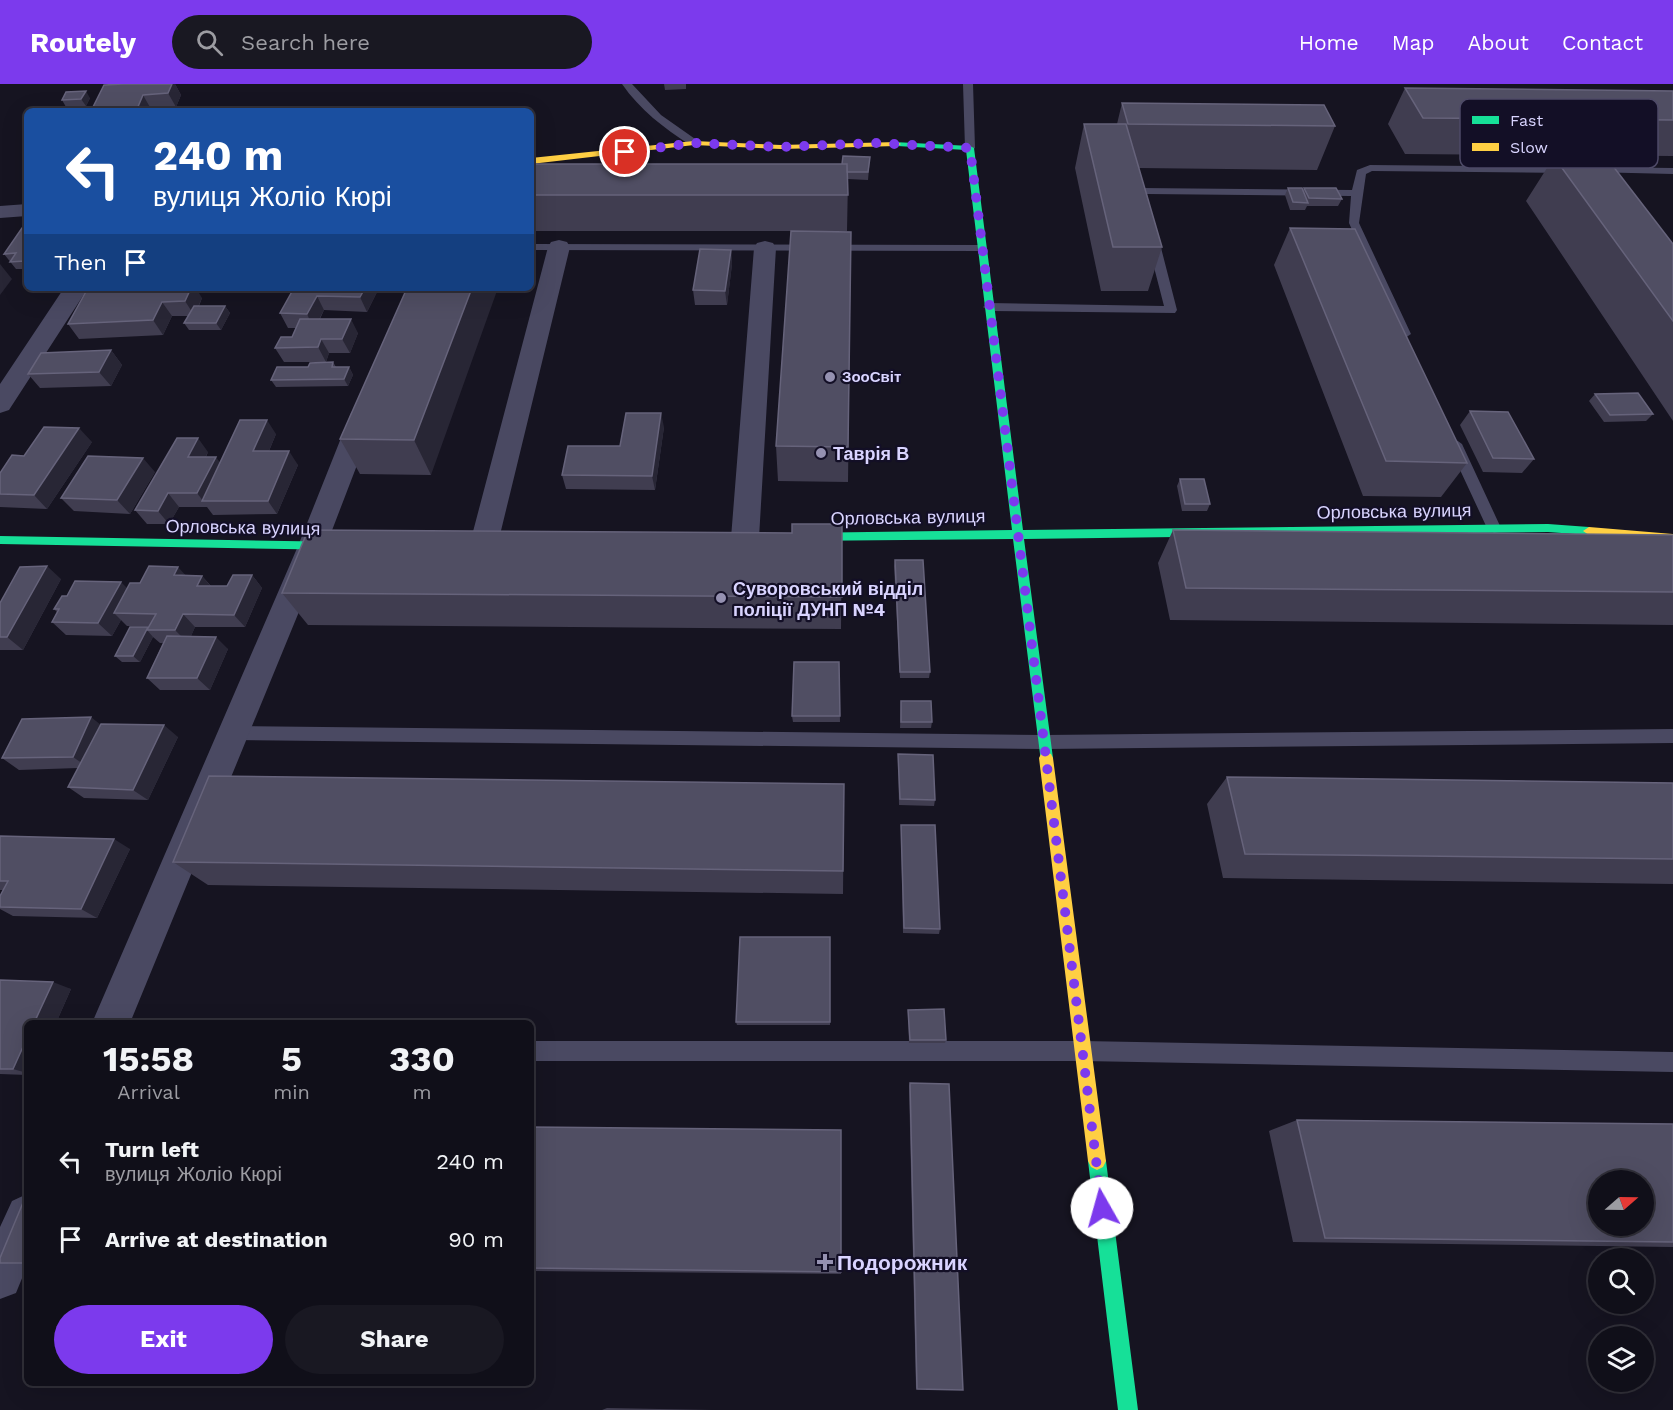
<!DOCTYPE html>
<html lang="en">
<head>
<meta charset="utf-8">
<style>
	body { margin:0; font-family:"Work Sans",sans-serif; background:#191822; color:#f1f3f6; height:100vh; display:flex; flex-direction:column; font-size:22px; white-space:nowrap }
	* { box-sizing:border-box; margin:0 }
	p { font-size:20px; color:#9c9ca2 }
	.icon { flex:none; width:33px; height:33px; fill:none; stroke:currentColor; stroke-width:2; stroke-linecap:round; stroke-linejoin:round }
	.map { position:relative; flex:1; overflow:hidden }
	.side { position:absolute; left:24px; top:936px; width:510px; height:366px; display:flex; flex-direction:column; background:#100f19; border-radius:9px; box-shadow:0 6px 24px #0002,0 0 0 2px #302f38 }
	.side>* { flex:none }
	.banner { position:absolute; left:24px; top:24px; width:510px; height:183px; border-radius:9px; box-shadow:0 6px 24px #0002,0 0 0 2px #302f38; background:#1a4fa0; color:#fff; overflow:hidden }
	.needle { width:39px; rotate:70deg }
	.fabs { position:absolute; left:1588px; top:1086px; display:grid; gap:12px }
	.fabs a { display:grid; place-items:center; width:66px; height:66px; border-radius:50%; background:#100f19; box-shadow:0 6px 24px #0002,0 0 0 2px #302f38; font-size:30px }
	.pin { position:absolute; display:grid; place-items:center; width:51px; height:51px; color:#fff; margin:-26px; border:3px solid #fff; border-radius:50%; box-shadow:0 2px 6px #0007 }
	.me { position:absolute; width:66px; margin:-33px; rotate:353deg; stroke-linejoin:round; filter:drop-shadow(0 0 4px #0008) }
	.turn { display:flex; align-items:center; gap:21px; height:126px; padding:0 30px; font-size:27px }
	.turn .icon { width:78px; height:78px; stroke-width:2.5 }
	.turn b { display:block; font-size:42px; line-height:51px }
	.then { display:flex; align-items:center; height:57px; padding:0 30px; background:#0003; gap:12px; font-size:22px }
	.eta { display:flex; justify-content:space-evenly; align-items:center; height:102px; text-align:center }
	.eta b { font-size:36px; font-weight:700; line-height:42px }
	.action { display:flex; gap:12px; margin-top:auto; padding:12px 30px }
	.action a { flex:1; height:69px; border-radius:36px; background:#7c3aed; color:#fff; font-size:24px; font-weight:700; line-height:69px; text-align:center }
	.action a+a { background:#191822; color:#f1f3f6 }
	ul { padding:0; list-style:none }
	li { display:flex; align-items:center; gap:18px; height:78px; padding:0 30px }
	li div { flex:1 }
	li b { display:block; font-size:22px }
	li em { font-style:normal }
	header { display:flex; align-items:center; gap:36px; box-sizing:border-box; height:84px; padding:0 30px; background:#7c3aed; color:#fff }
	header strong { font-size:28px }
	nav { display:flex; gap:33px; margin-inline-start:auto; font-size:21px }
	.search { width:420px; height:54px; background:#191822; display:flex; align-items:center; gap:15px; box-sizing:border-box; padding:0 21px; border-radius:33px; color:#9c9ca2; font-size:22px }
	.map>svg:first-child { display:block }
</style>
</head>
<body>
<header>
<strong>Routely</strong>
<div class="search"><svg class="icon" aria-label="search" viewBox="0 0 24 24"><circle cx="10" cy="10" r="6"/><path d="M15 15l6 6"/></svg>Search here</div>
<nav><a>Home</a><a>Map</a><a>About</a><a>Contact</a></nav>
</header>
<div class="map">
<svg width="1673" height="1326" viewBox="0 0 1673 1326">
	<rect width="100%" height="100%" fill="#161421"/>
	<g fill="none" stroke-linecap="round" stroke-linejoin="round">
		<!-- lane -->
		<path fill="#4a4962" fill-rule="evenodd" d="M 622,0 L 632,0 L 661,31 L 698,57 L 698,61 L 690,61 C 664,44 640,26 622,0 Z
			M 963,0 L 973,0 L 975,64 L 970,67 L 965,64 Z
			M 1370,81 L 1568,83 L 1573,86 L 1568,89 L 1372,87 L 1366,90 L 1359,139 L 1411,250 L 1405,254 L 1399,250 L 1349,139 L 1351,112 L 1147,110 L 1149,122 L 1144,125 L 1139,122 L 1136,107 L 1141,104 L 1352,106 L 1357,86 Z
			M 1594,83 L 1673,84 L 1673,90 L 1590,88 L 1590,84 Z
			M 1153,153 L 1159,156 L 1177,226 L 1175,229 L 989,227 L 983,223 L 989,219 L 1164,222 L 1147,156 Z
			M 531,160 L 981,161 L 987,164 L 981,167 L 531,166 Z
			M 1455,355 L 1462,360 L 1501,444 L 1499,448 L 1494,449 L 1487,444 L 1448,360 Z
			M 233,642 L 1044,651 L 1673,645 L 1673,659 L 1044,665 L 233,656 L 227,654 L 225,649 L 227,644 Z
			M 531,957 L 1083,957 L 1673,968 L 1673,988 L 1083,977 L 531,977 Z"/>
		<!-- street -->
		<path fill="#4a4962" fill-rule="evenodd" d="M 27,120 L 27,132 L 0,134 L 0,122 Z
			M 559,156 L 567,158 L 570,163 L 498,459 L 494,467 L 484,470 L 474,467 L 470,459 L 548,163 L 551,158 Z
			M 765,157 L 773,159 L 776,164 L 759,454 L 755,461 L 745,465 L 735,461 L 731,454 L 754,164 L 757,159 Z
			M 64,204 L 88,204 L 9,326 L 0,329 L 0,300 Z
			M 364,320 L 373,323 L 377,329 L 326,462 L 130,939 L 92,939 L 298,462 L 351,329 L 355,323 Z
			M 27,1110 L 27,1182 L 16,1209 L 0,1215 L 0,1143 L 12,1117 Z"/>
		<!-- fast -->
		<path fill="#16e098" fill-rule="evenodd" d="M 894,58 L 970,62 L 974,64 L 1023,446 L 1548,440 L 1589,443 L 1595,447 L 1589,451 L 1548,448 L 1024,455 L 1053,674 L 1051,678 L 1046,680 L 1041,678 L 1013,455 L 797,457 L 791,453 L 797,449 L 1012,446 L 966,66 L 897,62 L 894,62 Z
			M 0,452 L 346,458 L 352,462 L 346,466 L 0,460 Z
			M 1097,1068 L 1103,1071 L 1106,1077 L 1138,1326 L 1118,1326 L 1088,1077 L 1091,1071 Z"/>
		<!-- slow -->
		<path fill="#ffcf43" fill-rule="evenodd" d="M 694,57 L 781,61 L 897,58 L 901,60 L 897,62 L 781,65 L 694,61 L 531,80 L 531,74 Z
			M 1589,443 L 1673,450 L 1673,458 L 1589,451 L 1583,447 Z
			M 1046,668 L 1051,670 L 1053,674 L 1106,1077 L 1103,1083 L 1097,1086 L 1091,1083 L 1088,1077 L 1039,674 L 1041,670 Z"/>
	</g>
	<!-- wall -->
	<path fill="#403d50" d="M 123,0 L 175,0 L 181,11 L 176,23 L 151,25 L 151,27 L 91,27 Z
		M 664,0 L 686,0 L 686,5 L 665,6 Z
		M 1405,4 L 1673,7 L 1673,72 L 1405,70 L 1388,40 Z
		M 90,14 L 86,22 L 66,23 L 62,16 Z
		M 1122,19 L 1335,42 L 1317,86 L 1139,84 L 1162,163 L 1148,207 L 1101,207 L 1075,84 L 1084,40 L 1117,40 Z
		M 870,73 L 868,96 L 848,95 L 847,147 L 531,147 L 531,80 L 842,80 Z
		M 1554,73 L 1673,160 L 1673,337 L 1526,117 Z
		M 1288,104 L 1303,106 L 1304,104 L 1342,115 L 1338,122 L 1307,122 L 1305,126 L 1290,126 L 1285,111 Z
		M 27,144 L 27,185 L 16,185 L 4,170 Z
		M 1290,144 L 1467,379 L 1441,413 L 1363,412 L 1274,181 Z
		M 851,148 L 848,398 L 778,397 L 776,362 Z
		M 731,166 L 732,180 L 727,221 L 695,221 L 693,206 Z
		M 88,204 L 202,214 L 199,222 L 225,222 L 230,229 L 221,246 L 189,246 L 184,239 L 188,232 L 172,232 L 163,251 L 79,255 L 68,240 Z
		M 294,204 L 379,204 L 367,228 L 324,226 L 320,235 L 358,249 L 350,269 L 329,269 L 326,278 L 284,278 L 275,264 L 292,253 L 296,244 L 288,244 L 280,229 Z
		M 407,204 L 431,391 L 360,390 L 340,355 Z
		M 111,266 L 122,281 L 111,302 L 40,304 L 28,290 Z
		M 333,278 L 336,283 L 349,283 L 353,291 L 348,302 L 276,303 L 271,296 L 308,283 Z
		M 1595,310 L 1653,330 L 1646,337 L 1604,338 L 1589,317 Z
		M 1470,327 L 1534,375 L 1522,389 L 1483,388 L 1460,341 Z
		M 664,343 L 655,406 L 566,405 L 562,391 L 620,362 Z
		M 276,350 L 269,367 L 298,381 L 277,430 L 213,431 L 207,423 L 179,423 L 169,440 L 147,440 L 135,426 L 208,368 L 206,373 L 220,379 Z
		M 92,358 L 47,425 L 0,423 L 0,389 L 24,372 Z
		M 155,388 L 130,430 L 74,427 L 61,414 Z
		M 1180,395 L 1210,420 L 1207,427 L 1182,427 L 1177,402 Z
		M 842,440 L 841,545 L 308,541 L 282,509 L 792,449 Z
		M 1173,446 L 1673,451 L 1673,541 L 1170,536 L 1158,479 Z
		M 895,476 L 930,588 L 929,594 L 900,594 L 894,482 Z
		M 186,491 L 202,492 L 211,502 L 227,502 L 252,491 L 262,504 L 245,543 L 195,543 L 191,552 L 228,565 L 210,606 L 160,606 L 147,594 L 163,559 L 160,559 L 153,553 L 140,578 L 122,578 L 115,572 L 149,542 L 127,542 L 121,536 L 112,552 L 66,551 L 52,538 L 57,528 L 54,525 L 67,512 L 127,504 L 140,499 Z
		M 61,495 L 23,566 L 0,566 L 0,519 Z
		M 839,578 L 840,638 L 793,638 L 792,632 Z
		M 901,617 L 932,638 L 931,644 L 900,644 Z
		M 101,640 L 178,653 L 148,716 L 84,714 L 68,703 L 78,684 L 19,686 L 2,674 Z
		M 898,670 L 935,716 L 934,722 L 899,721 Z
		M 1227,693 L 1673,699 L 1673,800 L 1223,794 L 1207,720 Z
		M 844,700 L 843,810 L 208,801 L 173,778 Z
		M 901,741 L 940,845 L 939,850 L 903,849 L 901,746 Z
		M 0,752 L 130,765 L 97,834 L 13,832 L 0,825 L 0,812 L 4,806 L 0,806 Z
		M 830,853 L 830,941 L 737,941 L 736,938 Z
		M 0,896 L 71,905 L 56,939 L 27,939 L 27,991 L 0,990 Z
		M 908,926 L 946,956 L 945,959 L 909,959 L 908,929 Z
		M 910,999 L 917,1305 L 916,1304 L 909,1002 Z
		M 1297,1036 L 1673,1040 L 1673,1163 L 1293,1158 L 1269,1047 Z
		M 531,1043 L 841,1046 L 841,1190 L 531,1187 Z
		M 607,1324 L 712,1326 L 602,1326 Z"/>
	<!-- shaded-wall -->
	<path fill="#282635" d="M 172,0 L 175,0 L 181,11 L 176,23 L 168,9 Z
		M 86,7 L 90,14 L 86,22 L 81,15 Z
		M 143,11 L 151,25 L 151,27 L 138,27 L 137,25 Z
		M 731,166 L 732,180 L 727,221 L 725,207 Z
		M 0,180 L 12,195 L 0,211 Z
		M 191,204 L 196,204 L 202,214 L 194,231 L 185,217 Z
		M 365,204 L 379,204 L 367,228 L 360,213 Z
		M 472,204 L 498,204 L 431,391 L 414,356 Z
		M 317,212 L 324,226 L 314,245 L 307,230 Z
		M 162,218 L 172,232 L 163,251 L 153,236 Z
		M 225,222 L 230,229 L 221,246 L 216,239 Z
		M 351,235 L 358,249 L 350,269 L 342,255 Z
		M 321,255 L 329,269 L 326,278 L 318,263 Z
		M 111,266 L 122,281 L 111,302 L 99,288 Z
		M 349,283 L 353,291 L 348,302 L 344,295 Z
		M 661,329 L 664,343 L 655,406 L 652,392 Z
		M 267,336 L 276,350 L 263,381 L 253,367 Z
		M 79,344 L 92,358 L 47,425 L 34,411 Z
		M 198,354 L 208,368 L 198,387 L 188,373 Z
		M 289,367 L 298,381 L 277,430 L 268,417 Z
		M 216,373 L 226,387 L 203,417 L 197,409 Z
		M 143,374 L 155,388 L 130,430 L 117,416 Z
		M 168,409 L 179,423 L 169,440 L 158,427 Z
		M 47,482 L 61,495 L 23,566 L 7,553 Z
		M 178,483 L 190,496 L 174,491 Z
		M 252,491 L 262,504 L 245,543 L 234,531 Z
		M 202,492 L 213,505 L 197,502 Z
		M 121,498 L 134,511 L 114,529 L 121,536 L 112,552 L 98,539 Z
		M 183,530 L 195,543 L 188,559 L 175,546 Z
		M 147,546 L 153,553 L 140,578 L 133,572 Z
		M 216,553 L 228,565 L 210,606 L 197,594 Z
		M 91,633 L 106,645 L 89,684 L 73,673 Z
		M 164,641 L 178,653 L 148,716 L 133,706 Z
		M 114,755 L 130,765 L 97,834 L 81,825 Z
		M 53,898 L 71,905 L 56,939 L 34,939 Z
		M 27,954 L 27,989 L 13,985 Z"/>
	<!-- building -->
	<path fill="#504e63" stroke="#66637b" stroke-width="1.5" fill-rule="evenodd" d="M 123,0 L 172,0 L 168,9 L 143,11 L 137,25 L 110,27 L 91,27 L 104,1 Z
		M 1405,4 L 1673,7 L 1673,36 L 1423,34 Z
		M 86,7 L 81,15 L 62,16 L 66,8 Z
		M 1122,19 L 1324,21 L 1335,42 L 1128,40 Z
		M 405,23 L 405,27 L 355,27 Z
		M 1084,40 L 1126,40 L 1162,163 L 1113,163 Z
		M 843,72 L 870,73 L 868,88 L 847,88 L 847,80 L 842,80 Z
		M 1554,73 L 1606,73 L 1673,160 L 1673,237 Z
		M 531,80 L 847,80 L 848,111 L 531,111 Z
		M 1288,104 L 1302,104 L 1308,119 L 1293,118 Z
		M 1304,104 L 1336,104 L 1342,115 L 1309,114 Z
		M 22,144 L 27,144 L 27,174 L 25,177 L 10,178 L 16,169 L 4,170 Z
		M 1290,144 L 1355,145 L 1467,379 L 1386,377 Z
		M 791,147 L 851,148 L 848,363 L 776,362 Z
		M 700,165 L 731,166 L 725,207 L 693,206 Z
		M 88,204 L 191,204 L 185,217 L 162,218 L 153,236 L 68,240 Z
		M 294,204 L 365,204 L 360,213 L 317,212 L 307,230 L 280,229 Z
		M 407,204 L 472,204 L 414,356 L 340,355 Z
		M 194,222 L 225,222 L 216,239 L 184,239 Z
		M 300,235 L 351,235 L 342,255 L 321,255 L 318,263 L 275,264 L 281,253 L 292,253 Z
		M 111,266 L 99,288 L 28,290 L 41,269 Z
		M 333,278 L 332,283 L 349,283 L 344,295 L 271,296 L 277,283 L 308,283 L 310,279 Z
		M 1638,309 L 1653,330 L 1610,331 L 1595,310 Z
		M 1470,327 L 1508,328 L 1534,375 L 1493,374 Z
		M 626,329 L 661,329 L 652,392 L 562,391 L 568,362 L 620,362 Z
		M 240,336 L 267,336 L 253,367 L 289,367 L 268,417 L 202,417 Z
		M 44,343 L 79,344 L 34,411 L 0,410 L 0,389 L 12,371 L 24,372 Z
		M 177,354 L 198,354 L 188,373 L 216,373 L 197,409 L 168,409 L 158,427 L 135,426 Z
		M 88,372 L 143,374 L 117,416 L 61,414 Z
		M 1180,395 L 1204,395 L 1210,420 L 1185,420 Z
		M 792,440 L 842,440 L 842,513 L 282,509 L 308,446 L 792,449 Z
		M 1173,446 L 1673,451 L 1673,508 L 1186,504 Z
		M 895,476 L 923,476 L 930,588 L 900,588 Z
		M 47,482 L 7,553 L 0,553 L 0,519 L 20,483 Z
		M 149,482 L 178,483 L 174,491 L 202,492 L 197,502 L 227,502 L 233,491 L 252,491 L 234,531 L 183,530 L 175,546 L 147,546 L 156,530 L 114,529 L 130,499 L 140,499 Z
		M 75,497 L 121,498 L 98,539 L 52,538 L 59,525 L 54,525 L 62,512 L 67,512 Z
		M 130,543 L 148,543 L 133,572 L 115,572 Z
		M 167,552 L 216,553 L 197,594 L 147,594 Z
		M 794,578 L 839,578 L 840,632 L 792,632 Z
		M 901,617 L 931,617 L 932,638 L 901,638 Z
		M 91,633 L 73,673 L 2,674 L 22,635 Z
		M 101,640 L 164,641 L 133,706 L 68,703 Z
		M 898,670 L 933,671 L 935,716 L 900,715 Z
		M 209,692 L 844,700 L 843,787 L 173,778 Z
		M 1227,693 L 1673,699 L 1673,775 L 1245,770 Z
		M 901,741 L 935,741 L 940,845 L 904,844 Z
		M 0,752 L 114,755 L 81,825 L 0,823 L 0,812 L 8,797 L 0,797 Z
		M 740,853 L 830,853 L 830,938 L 736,938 Z
		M 0,896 L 53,898 L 34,939 L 27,939 L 27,954 L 13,985 L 0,985 Z
		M 944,925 L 946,956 L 910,956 L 908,926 Z
		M 910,999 L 949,1000 L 963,1306 L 917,1305 Z
		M 1297,1036 L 1673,1040 L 1673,1158 L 1325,1154 ZM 1599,1096 L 1644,1096 L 1644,1142 L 1599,1142 Z
		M 531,1043 L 841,1046 L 841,1188 L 531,1184 Z
		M 27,1109 L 27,1179 L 0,1179 L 0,1174 Z"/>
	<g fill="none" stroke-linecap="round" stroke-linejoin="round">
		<!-- route -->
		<path stroke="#7c3aed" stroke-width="10" stroke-dasharray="0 18" d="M 625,68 L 694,59 L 781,63 L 876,59 L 970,64 L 1102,1124"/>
	</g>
	<!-- markers -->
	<g fill="#9591b1" stroke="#130f26" stroke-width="2">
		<circle cx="830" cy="293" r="6"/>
		<circle cx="821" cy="369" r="6"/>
		<circle cx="721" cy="514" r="6"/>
		<path d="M822 1169h6v6h6v6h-6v6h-6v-6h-6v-6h6z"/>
	</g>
	<g text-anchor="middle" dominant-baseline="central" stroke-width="4.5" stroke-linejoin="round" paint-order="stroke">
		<!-- far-poi labels -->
		<g font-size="15" font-weight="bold" fill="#d9d4ff" stroke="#130f26" text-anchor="start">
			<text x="842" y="293">ЗооСвіт</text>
		</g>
		<!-- poi labels -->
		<g font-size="18" font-weight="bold" fill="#d9d4ff" stroke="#130f26" text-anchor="start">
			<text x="833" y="369">Таврія В</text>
			<text x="733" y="504">Суворовський відділ<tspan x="733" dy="21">поліції ДУНП №4</tspan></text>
		</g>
		<!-- street labels -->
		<g font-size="18" fill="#d9d4ff" stroke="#130f26">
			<text transform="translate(1394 427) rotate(-1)">Орловська вулиця</text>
			<text transform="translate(908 433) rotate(-1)">Орловська вулиця</text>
			<text transform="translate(243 443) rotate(1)">Орловська вулиця</text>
		</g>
		<!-- near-poi labels -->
		<g font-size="21" font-weight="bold" fill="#d9d4ff" stroke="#130f26" text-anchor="start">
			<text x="837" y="1178">Подорожник</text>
		</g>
	</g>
	<!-- legend -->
	<rect x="1460" y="15" width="198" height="69" rx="9" fill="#130f26" stroke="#4e4a67" stroke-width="1.5"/>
	<rect x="1472" y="32" width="27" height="8" fill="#16e098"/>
	<rect x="1472" y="59" width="27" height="8" fill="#ffcf43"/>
	<g font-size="16" fill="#d9d4ff">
		<text x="1510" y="42">Fast</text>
		<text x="1510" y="69">Slow</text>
	</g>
</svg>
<div class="fabs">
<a><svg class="needle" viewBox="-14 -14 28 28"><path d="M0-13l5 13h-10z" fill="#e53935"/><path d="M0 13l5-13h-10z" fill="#9c9ca2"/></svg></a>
<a><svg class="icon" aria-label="search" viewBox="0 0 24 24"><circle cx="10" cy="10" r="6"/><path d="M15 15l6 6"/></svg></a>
<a><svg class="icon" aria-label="layers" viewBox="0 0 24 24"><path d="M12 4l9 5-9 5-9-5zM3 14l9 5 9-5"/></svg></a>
</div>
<div class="pin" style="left:625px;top:68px;background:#d93025"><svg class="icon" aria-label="arrive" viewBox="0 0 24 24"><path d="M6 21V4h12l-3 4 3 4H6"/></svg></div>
<svg class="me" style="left:1102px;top:1124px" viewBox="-20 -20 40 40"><circle r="19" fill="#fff"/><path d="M0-13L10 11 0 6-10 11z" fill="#7c3aed"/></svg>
<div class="banner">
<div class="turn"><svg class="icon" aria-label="left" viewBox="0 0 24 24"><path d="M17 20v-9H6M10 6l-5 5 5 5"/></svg><div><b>240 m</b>вулиця Жоліо Кюрі</div></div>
<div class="then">Then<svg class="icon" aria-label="arrive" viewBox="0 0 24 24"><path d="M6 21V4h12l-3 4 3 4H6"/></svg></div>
</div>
<section class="side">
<div class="eta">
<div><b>15:58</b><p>Arrival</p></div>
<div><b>5</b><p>min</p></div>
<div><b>330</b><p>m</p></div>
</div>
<ul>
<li><svg class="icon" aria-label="left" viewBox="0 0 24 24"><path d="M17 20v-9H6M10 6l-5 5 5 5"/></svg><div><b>Turn left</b><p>вулиця Жоліо Кюрі</p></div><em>240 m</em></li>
<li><svg class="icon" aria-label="arrive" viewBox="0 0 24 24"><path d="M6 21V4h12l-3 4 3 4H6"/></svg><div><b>Arrive at destination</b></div><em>90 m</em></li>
</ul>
<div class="action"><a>Exit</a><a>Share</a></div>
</section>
</div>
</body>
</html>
